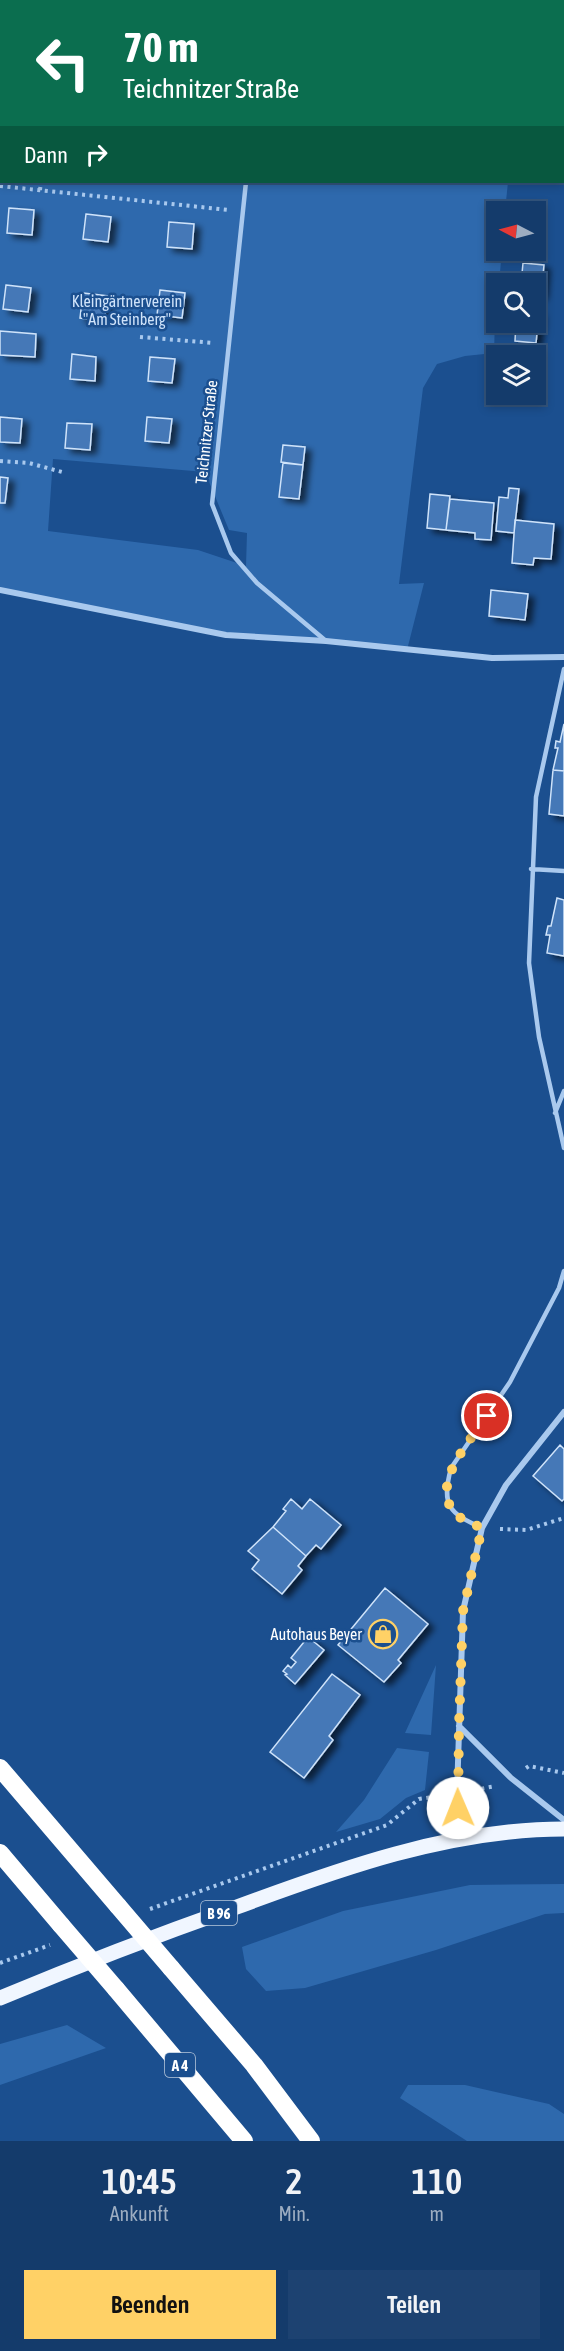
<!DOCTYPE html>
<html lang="de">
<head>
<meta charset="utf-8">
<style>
	body { margin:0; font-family:"Asap Condensed",sans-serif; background:#1d4271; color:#f1f3f6; height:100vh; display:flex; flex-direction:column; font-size:22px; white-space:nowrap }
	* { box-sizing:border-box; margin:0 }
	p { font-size:20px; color:#9dadc1 }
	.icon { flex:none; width:33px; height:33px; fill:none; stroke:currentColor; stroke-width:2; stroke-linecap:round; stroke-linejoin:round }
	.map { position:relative; height:2141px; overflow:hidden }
	.drawer { display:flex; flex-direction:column; background:#143b6b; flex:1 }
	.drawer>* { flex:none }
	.hud { position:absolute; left:0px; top:0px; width:564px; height:183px; box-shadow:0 3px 9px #0003,0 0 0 2px #33557e; background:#0b6e4f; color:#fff; overflow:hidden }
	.needle { width:39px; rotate:276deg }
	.fabs { position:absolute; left:486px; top:201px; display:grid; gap:12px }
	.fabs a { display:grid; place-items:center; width:60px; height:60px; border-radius:0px; background:#143b6b; box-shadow:0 3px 9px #0003,0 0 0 2px #33557e; font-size:30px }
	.pin { position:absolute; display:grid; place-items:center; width:51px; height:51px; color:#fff; margin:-26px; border:3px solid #fff; border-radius:50%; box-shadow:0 2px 6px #0007 }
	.me { position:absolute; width:66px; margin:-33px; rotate:359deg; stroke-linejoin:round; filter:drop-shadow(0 0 4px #0008) }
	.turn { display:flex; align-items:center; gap:21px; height:126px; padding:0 24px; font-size:27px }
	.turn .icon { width:78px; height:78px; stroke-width:2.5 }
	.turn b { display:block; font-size:42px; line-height:51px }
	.then { display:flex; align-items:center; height:57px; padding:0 24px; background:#0003; gap:12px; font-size:22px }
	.eta { display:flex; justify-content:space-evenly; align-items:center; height:102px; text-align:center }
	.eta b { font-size:36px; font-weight:600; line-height:42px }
	.button { display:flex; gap:12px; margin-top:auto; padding:12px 24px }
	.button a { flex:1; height:69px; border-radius:0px; background:#ffd166; color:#111; font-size:24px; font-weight:600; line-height:69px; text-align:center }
	.button a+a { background:#1d4271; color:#f1f3f6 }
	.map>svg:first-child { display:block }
</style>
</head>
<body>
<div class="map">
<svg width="564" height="2141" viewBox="0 0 564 2141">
	<defs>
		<filter id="shadow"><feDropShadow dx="6" dy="4" stdDeviation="3" flood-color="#0009"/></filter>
	</defs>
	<rect width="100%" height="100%" fill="#1b4f8f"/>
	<!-- green -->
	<path fill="#2e69ad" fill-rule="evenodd" d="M 0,0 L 535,0 L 2,2 L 2,182 L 508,182 L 505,211 L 496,212 L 496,250 L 502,251 L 499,283 L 496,284 L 494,353 L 465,356 L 437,364 L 423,388 L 399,584 L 424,583 L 407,650 L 226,635 L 0,590 ZM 53,459 L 205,472 L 229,530 L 247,533 L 246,566 L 198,550 L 48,531 Z
		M 436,1665 L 431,1735 L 405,1733 Z
		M 397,1748 L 429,1752 L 425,1790 L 406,1798 L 380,1819 L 336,1832 L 364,1800 Z
		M 564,1884 L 564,1913 L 545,1914 L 436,1950 L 305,1988 L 266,1991 L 246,1969 L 242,1947 L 343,1911 L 470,1885 Z
		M 67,2025 L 106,2048 L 0,2085 L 0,2044 Z
		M 408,2085 L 465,2085 L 549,2104 L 564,2114 L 564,2141 L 467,2141 L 400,2098 Z"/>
	<!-- building -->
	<path fill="#4478b7" stroke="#cfe3fa" stroke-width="1.5" filter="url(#shadow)" d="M 9,208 L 34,210 L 32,235 L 7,233 Z
		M 86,214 L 111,217 L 108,242 L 83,239 Z
		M 169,222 L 194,224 L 192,249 L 167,247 Z
		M 523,263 L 544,265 L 541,295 L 536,295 L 536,284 L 521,284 Z
		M 6,285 L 31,288 L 28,312 L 3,309 Z
		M 160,290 L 185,293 L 182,318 L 157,315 Z
		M 83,293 L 108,296 L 104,321 L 80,318 Z
		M 536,313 L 539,313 L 536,343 L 515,341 L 516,322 L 536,322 Z
		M 0,331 L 36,334 L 35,357 L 0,355 Z
		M 72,354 L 96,357 L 95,381 L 70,379 Z
		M 150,357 L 175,359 L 172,383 L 148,381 Z
		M 0,417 L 22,419 L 20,443 L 0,442 Z
		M 147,417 L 172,419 L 169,443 L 145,441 Z
		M 67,423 L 92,424 L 90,450 L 65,448 Z
		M 283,445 L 305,447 L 303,465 L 281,462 Z
		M 283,463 L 303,465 L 299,499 L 279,497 Z
		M 0,477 L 8,478 L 5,503 L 0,503 Z
		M 509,488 L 519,489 L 514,533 L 496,531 L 499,497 L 508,498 Z
		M 430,494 L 450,496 L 446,530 L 427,528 Z
		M 450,499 L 494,503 L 491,540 L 475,539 L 475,533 L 446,530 Z
		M 515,520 L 554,524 L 551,559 L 534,558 L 533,565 L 512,563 Z
		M 491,590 L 528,594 L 525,620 L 489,616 Z
		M 564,724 L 564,771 L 553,770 L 558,748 L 555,748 L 556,741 L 560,742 Z
		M 553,770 L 564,771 L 564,816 L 549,814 Z
		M 557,898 L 564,900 L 564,956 L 547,953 L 550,935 L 546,935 L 548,926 L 551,926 Z
		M 560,1445 L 564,1449 L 564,1499 L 562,1501 L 533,1476 Z
		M 291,1499 L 302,1509 L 310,1499 L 341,1525 L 321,1549 L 316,1545 L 306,1556 L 273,1527 L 286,1511 L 283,1509 Z
		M 273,1527 L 306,1556 L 298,1566 L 302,1570 L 282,1594 L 252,1569 L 259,1560 L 248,1551 Z
		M 385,1588 L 428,1624 L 398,1660 L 401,1663 L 384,1682 L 338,1645 Z
		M 308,1637 L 324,1650 L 295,1684 L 285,1675 L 287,1674 L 283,1671 L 288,1665 L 291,1668 L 296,1662 L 291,1658 Z
		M 332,1674 L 360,1695 L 329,1736 L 333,1740 L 304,1778 L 270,1752 Z"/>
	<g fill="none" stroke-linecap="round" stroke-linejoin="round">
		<!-- path -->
		<path stroke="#a9c9ee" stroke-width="4" stroke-dasharray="3 4.5" stroke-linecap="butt" d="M 11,2 L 11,0
			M 0,119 L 2,103
			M 0,186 L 229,210
			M 40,190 L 41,182
			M 140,337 L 214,343
			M 0,461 L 29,463 L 62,472
			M 500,1529 L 526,1530 L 564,1518
			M 526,1768 L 529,1766 L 564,1773
			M 474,1790 L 496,1786
			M 150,1909 L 387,1825 L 419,1799 L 440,1796
			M 0,1963 L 50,1945"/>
		<!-- service -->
		<path stroke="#a9c9ee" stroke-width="4.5" d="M 260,2 L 260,0
			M 246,182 L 212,504 L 231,553 L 257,583 L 326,641
			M 564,669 L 536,797 L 529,963 L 539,1037 L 564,1148
			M 531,869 L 564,871
			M 555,1113 L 564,1091
			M 482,1528 C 449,1513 441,1506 451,1468 L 510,1382 L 559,1288 L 564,1271"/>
		<!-- minor -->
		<path stroke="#a9c9ee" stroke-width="6" d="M 0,590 L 226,635 L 326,641 L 492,658 L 564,657
			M 459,1726 L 511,1778 L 564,1820
			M 463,1838 L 457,1793 L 463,1611 L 482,1528 L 506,1485 L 564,1412"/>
		<!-- primary -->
		<path stroke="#f0f6ff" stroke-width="15" d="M 0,1998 C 77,1966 155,1936 234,1908 C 339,1869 450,1829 564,1829"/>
		<!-- motorway -->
		<path stroke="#fff" stroke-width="18" d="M 0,1768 L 118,1906
			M 0,1853 L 61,1925
			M 171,1968 L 254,2065 L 311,2141
			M 116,1989 L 244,2141"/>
		<!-- motorway-bridge -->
		<path stroke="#fff" stroke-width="18" d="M 118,1906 L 171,1968
			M 61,1925 L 116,1989"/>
	</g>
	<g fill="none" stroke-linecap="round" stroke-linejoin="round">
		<!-- route -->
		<path stroke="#ffd166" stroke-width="10" stroke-dasharray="0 18" d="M 458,1808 L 459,1726 L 463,1611 L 482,1528 C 474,1524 463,1521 457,1515 C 427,1487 470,1441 487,1416"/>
	</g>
	<!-- icons -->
	<defs>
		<g id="shop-ring" transform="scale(1.5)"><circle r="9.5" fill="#1b4f8f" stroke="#ffd166" stroke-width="1.5"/><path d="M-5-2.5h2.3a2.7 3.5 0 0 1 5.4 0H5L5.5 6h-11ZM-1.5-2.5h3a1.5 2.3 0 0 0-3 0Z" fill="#ffd166"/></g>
	</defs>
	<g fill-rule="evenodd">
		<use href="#shop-ring" x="383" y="1634"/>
	</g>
	<g text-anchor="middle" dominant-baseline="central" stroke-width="5" stroke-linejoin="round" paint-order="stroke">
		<!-- shield labels -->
		<g fill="#1b4f8f" stroke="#bbcadd" stroke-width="1.5">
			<rect x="201" y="1901" width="36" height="24" rx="4.5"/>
			<rect x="165" y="2053" width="30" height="24" rx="4.5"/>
		</g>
		<g font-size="15" font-weight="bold" fill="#fff">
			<text x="219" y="1913">B 96</text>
			<text x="180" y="2065">A 4</text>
		</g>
		<!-- park labels -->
		<g font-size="16" fill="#cfe3fa" stroke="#1b4f8f">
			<text x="127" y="301">Kleingärtnerverein<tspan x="127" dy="18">"Am Steinberg"</tspan></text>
		</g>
		<!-- street labels -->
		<g font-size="16" fill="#fff" stroke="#1b4f8f">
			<text transform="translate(206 432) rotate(-84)">Teichnitzer Straße</text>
		</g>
		<!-- poi labels -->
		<g font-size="16" fill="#fff" stroke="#1b4f8f" text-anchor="end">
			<text x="362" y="1634">Autohaus Beyer</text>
		</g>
	</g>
</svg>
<div class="fabs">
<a><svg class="needle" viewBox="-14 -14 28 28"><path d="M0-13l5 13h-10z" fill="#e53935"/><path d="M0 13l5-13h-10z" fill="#9dadc1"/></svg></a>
<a><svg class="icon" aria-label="search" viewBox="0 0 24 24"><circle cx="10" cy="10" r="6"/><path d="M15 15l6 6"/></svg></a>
<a><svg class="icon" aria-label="layers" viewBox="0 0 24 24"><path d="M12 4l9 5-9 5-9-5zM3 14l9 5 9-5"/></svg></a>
</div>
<div class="pin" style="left:487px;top:1416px;background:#d93025"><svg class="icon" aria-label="arrive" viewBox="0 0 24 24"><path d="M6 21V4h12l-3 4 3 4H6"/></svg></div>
<svg class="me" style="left:458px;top:1808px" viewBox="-20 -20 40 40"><circle r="19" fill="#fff"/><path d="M0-13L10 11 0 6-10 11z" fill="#ffd166"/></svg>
<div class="hud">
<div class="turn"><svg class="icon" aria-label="left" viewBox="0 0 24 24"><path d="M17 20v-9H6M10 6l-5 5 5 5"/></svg><div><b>70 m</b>Teichnitzer Straße</div></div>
<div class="then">Dann<svg class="icon" aria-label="right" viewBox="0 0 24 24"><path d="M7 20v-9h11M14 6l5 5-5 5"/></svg></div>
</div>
</div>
<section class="drawer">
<div class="eta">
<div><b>10:45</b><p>Ankunft</p></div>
<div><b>2</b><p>Min.</p></div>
<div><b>110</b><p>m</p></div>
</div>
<div class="button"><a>Beenden</a><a>Teilen</a></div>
</section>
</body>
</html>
